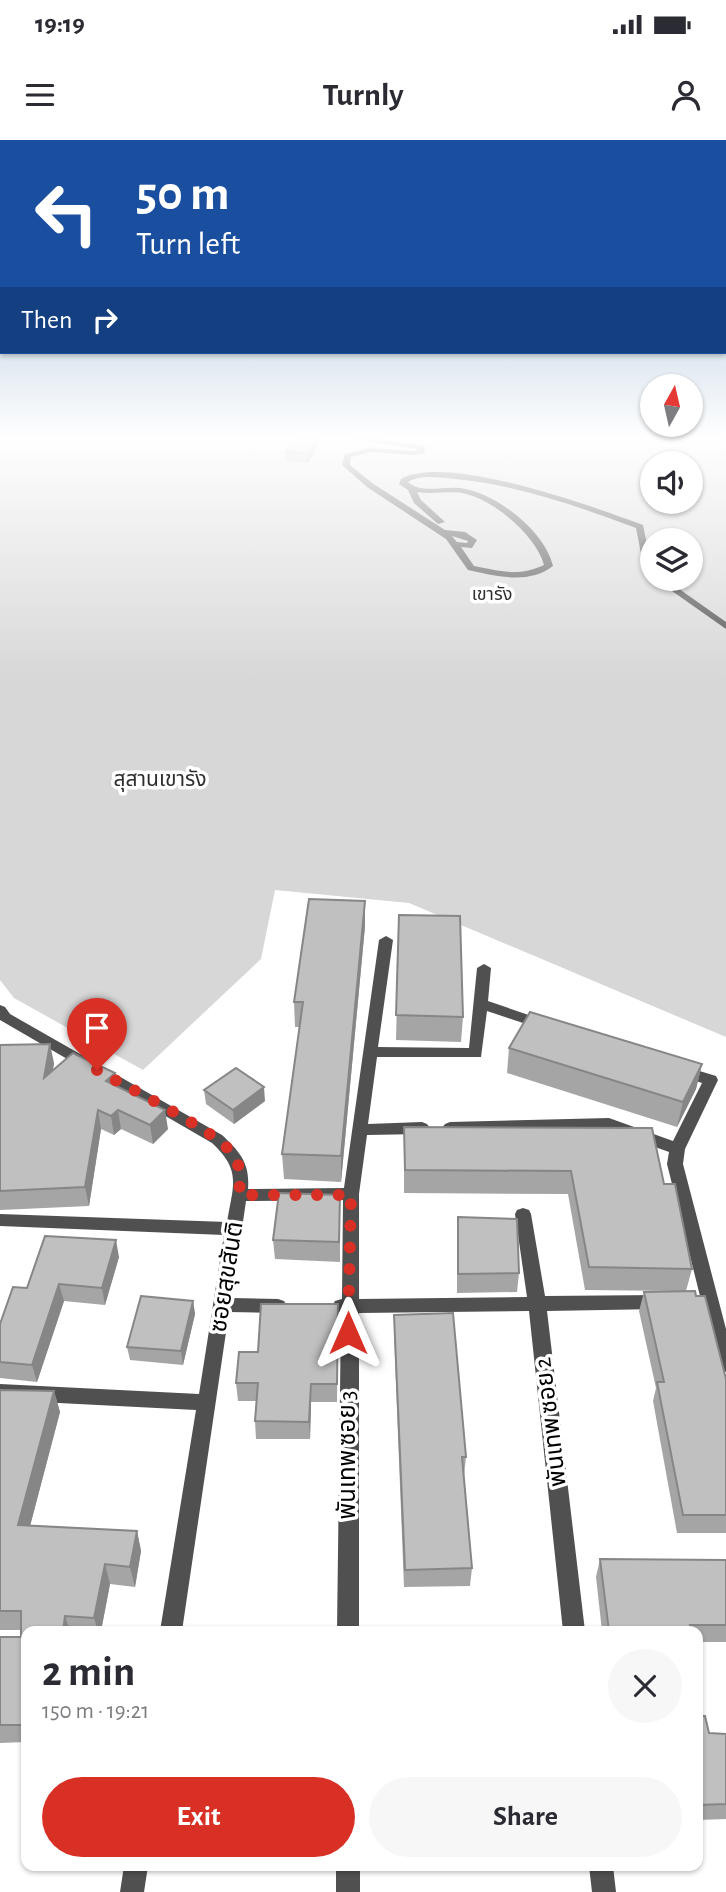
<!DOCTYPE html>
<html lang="en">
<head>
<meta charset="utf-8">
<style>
	body { margin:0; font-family:"Alegreya Sans","Noto Sans Thai",sans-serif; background:#f7f7f7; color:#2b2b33; height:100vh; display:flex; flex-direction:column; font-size:26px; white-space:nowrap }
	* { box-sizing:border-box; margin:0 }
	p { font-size:23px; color:#7c7c81 }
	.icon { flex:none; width:38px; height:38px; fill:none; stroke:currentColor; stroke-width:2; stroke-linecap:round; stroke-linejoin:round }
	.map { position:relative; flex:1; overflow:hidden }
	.side { position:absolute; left:21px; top:1486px; width:682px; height:245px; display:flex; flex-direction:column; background:#fff; border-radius:14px; box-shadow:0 2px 5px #0004 }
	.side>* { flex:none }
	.hud { position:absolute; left:0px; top:0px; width:726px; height:214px; box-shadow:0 2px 5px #0004; background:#1a4fa0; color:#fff; overflow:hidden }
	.needle { width:46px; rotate:8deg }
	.tools { position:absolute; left:640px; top:234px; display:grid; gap:14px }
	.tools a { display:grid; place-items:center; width:63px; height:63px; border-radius:50%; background:#fff; box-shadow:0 2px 5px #0004; font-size:35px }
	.pin { position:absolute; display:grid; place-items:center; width:60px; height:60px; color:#fff; margin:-72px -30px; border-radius:50% 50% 50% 0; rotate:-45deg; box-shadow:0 0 7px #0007 }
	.pin .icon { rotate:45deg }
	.me { position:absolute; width:77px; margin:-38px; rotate:0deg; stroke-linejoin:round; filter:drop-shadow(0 0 5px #0008) }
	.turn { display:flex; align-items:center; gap:24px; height:147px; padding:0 21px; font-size:32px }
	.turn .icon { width:91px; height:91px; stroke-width:2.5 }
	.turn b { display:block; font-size:49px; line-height:60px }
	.then { display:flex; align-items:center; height:66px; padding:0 21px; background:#0003; gap:14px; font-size:26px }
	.round { display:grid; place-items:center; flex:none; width:74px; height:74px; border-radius:37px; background:#f7f7f7 }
	.headline { display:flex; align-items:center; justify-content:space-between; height:119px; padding:0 21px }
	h1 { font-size:42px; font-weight:700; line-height:52px }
	.cta { display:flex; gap:14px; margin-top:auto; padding:14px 21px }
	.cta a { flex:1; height:80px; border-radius:42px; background:#d93025; color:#fff; font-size:28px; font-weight:700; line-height:80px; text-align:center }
	.cta a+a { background:#f7f7f7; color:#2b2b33 }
	.status { display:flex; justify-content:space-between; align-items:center; height:49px; padding:0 35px; background:#fff; direction:ltr }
	.status svg { height:19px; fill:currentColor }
	header { display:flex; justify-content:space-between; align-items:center; height:91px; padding:0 21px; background:#fff; font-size:32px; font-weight:700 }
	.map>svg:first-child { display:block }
</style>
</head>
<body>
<div class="status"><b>19:19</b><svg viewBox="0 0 49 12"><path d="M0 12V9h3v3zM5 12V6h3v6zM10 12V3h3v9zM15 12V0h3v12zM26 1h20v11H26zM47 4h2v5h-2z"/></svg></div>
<header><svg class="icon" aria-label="menu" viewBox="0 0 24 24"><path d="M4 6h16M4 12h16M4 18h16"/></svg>Turnly<svg class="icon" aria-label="person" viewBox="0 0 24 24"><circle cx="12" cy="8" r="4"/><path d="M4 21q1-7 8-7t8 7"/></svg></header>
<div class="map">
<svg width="726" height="1752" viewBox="0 0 726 1752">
	<rect width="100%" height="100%" fill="#fff"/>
	<!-- green -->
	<path fill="#d7d7d7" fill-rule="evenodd" d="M 0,296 L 726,296 L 726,897 L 409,763 L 275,750 L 261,819 L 143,930 L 14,858 L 0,840 ZM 653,324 L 691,324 L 691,362 L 653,362 ZM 653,401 L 691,401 L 691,439 L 653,439 Z"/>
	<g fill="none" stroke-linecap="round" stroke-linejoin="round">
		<!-- minor -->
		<path fill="#505050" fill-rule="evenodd" d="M 333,296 L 355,296 L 424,305 L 425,313 L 414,315 L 370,312 L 351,317 L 350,325 L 372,343 L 445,390 L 465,392 L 477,400 L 472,408 L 461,407 L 474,426 C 501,431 518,437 544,425 C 537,397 494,360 466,354 C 450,350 433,355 417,352 L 421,360 L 445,382 L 438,384 L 414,363 L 408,350 L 399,344 L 401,339 C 447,313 594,367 643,385 L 653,434 L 643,424 L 636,388 C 577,366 518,345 455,339 C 439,338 422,334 408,342 C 421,354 443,346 460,348 C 495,352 545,391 553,426 C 528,445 497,436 468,430 L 446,399 L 367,347 L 342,325 L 345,314 L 370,308 L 414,311 L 418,309 ZM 452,396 L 468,401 L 467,403 L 457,402 Z
			M 655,439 L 665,439 L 726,482 L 726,489 Z
			M 386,796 L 393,800 L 378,907 L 469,908 L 477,828 L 484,824 L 491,828 L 488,861 L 549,882 L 551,885 L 544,890 L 487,871 L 481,917 L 377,917 L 368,984 L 422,982 L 427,984 L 430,988 L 427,992 L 422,994 L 367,995 L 359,1054 L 359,1159 L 527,1157 L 515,1074 L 517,1070 L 523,1068 L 529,1070 L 531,1074 L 545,1156 L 660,1155 L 666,1157 L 669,1162 L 666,1167 L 660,1169 L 547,1171 L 585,1491 L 563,1491 L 529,1171 L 359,1173 L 359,1491 L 337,1491 L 341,1173 L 335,1171 L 332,1166 L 335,1161 L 342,1159 L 343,1060 L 246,1061 L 232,1158 L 278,1159 L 284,1161 L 287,1166 L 284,1171 L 278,1173 L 229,1172 L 182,1491 L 160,1491 L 196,1270 L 0,1260 L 0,1244 L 199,1254 L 224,1095 L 0,1086 L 0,1074 L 227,1082 C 233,1045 242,1031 212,1003 L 0,880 L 0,865 L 5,867 L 10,874 L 222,995 C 240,1012 250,1023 248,1049 L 344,1048 L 379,800 Z
			M 683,926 L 716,936 L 718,940 L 685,1009 L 683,1024 L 726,1189 L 726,1232 L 720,1229 L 717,1224 L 667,1024 L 669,1012 L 608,990 L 450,994 L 445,992 L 442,988 L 445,984 L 450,982 L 609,978 L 673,1001 L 702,943 L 678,935 L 676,931 L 678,927 Z
			M 124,1726 L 148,1726 L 144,1752 L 120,1752 Z
			M 336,1726 L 360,1726 L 360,1752 L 336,1752 Z
			M 589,1726 L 613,1726 L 616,1752 L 592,1752 Z"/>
	</g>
	<!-- wall -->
	<path fill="#a5a5a5" d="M 300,296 L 319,296 L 319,304 L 308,323 L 286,321 L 285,312 Z
		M 399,775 L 463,877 L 461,902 L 396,900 Z
		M 365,786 L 341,1042 L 284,1039 L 282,1014 L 300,887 L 295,887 L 294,862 Z
		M 0,905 L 54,923 L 53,930 L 115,933 L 118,947 L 168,989 L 153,1004 L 121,989 L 114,995 L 101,989 L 89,1066 L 0,1070 Z
		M 509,908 L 702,924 L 696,949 L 677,987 L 507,933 Z
		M 204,950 L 265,961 L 234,984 L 206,964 Z
		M 404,987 L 664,1044 L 692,1129 L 686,1151 L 696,1156 L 726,1239 L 726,1393 L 677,1393 L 653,1261 L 656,1248 L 639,1171 L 644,1152 L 676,1151 L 585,1150 L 568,1054 L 404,1053 Z
		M 340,1075 L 340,1122 L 275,1119 L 273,1100 Z
		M 458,1077 L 519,1133 L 517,1152 L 457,1153 L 457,1096 Z
		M 119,1117 L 105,1165 L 64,1161 L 37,1242 L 0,1238 L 0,1184 L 27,1148 Z
		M 193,1161 L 195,1174 L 183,1225 L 130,1220 L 127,1207 Z
		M 394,1175 L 466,1317 L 464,1336 L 472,1428 L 470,1446 L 404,1447 L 394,1194 Z
		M 338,1183 L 337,1262 L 311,1262 L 310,1299 L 256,1299 L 255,1281 L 256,1261 L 238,1261 L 236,1243 L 258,1212 Z
		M 0,1250 L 54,1251 L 60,1272 L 30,1386 L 137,1391 L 141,1411 L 135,1447 L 110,1444 L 101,1491 L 26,1491 L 26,1602 L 0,1603 L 0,1497 L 21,1497 L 21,1490 L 0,1490 Z
		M 600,1419 L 726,1420 L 726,1502 L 698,1502 L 698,1491 L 602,1491 L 596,1437 Z
		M 698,1576 L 709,1593 L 726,1594 L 726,1679 L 698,1680 Z"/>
	<!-- shaded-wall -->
	<path fill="#868686" d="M 318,296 L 319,296 L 319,304 L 308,323 L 307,313 Z
		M 365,761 L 365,786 L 341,1042 L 341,1016 Z
		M 50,904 L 54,923 L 48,957 L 44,938 Z
		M 702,924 L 696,949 L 677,987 L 683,962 Z
		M 115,933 L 119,952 L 106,941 Z
		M 264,947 L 265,961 L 234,984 L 233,970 Z
		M 98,970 L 101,989 L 89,1066 L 85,1047 Z
		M 118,970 L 121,989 L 114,995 L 111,976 Z
		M 165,970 L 168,989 L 153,1004 L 150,985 Z
		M 116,1100 L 119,1117 L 105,1165 L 102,1148 Z
		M 59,1144 L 64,1161 L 37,1242 L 32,1225 Z
		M 193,1161 L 195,1174 L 183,1225 L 181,1211 Z
		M 311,1244 L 311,1262 L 310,1299 L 309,1282 Z
		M 54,1251 L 60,1272 L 25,1405 L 18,1385 Z
		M 137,1391 L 141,1411 L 135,1447 L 130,1427 Z
		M 105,1424 L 110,1444 L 101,1491 L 98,1491 L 94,1478 Z
		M 65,1476 L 70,1491 L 63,1491 Z"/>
	<!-- building -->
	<path fill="#c0c0c0" stroke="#868686" stroke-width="2" d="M 300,296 L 318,296 L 307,313 L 285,312 Z
		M 309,759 L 365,761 L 341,1016 L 282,1014 L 303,862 L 294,862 Z
		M 399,775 L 460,776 L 463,877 L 396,875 Z
		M 530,872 L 702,924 L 683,962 L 509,908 Z
		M 50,904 L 44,938 L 73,913 L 115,933 L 106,941 L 165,970 L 150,985 L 118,970 L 111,976 L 98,970 L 85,1047 L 0,1051 L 0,905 Z
		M 236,928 L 264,947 L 233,970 L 204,950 Z
		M 404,987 L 652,988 L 664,1044 L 675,1044 L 692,1129 L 589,1127 L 571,1031 L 405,1030 Z
		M 279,1053 L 340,1055 L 339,1102 L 273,1100 Z
		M 458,1077 L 517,1079 L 519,1133 L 458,1134 Z
		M 45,1096 L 116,1100 L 102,1148 L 59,1144 L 32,1225 L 0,1222 L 0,1184 L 13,1147 L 27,1148 Z
		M 695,1151 L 696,1156 L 705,1156 L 726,1239 L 726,1375 L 683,1375 L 657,1242 L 664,1242 L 644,1152 Z
		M 141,1156 L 193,1161 L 181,1211 L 127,1207 Z
		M 261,1164 L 338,1164 L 337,1244 L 311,1244 L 309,1282 L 255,1281 L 258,1243 L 236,1243 L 239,1212 L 258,1212 Z
		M 453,1173 L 466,1317 L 462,1317 L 472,1428 L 405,1430 L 394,1175 Z
		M 0,1250 L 54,1251 L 18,1385 L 137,1391 L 130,1427 L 105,1424 L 94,1478 L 65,1476 L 63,1491 L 26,1491 L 26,1585 L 0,1585 L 0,1497 L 21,1497 L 21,1471 L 0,1471 Z
		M 600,1419 L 726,1420 L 726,1485 L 690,1485 L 692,1491 L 609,1491 Z
		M 698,1576 L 705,1576 L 709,1593 L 726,1594 L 726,1664 L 698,1665 Z"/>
	<!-- sky -->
	<linearGradient id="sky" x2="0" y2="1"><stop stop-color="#8aabca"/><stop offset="0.55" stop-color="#fff"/><stop offset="1" stop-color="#fff" stop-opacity="0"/></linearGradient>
	<rect width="726" height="541" fill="url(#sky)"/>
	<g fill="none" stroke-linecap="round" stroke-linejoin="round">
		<!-- route -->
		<path stroke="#d93025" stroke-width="12" stroke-dasharray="0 21.6" d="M 97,930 C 128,948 213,989 232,1013 C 242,1025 240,1042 239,1055 L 351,1055 L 348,1193"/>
	</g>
	<g text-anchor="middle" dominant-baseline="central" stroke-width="7" stroke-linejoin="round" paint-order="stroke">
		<!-- far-park labels -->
		<g font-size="18" fill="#2e2e2e" stroke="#fff">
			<text x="492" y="455">เขารัง</text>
		</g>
		<!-- park labels -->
		<g font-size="21" fill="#2e2e2e" stroke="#fff">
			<text x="160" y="639">สุสานเขารัง</text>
		</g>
		<!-- near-street labels -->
		<g font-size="24" fill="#000" stroke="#fff">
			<text transform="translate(227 1137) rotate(-81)">ซอยสุขสันติ</text>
			<text transform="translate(551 1282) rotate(-97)">พันเทพ ซอย 2</text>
			<text transform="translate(348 1315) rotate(-90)">พันเทพ ซอย 3</text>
		</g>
	</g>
</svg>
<div class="tools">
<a><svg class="needle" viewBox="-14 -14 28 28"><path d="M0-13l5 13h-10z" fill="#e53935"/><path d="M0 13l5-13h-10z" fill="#7c7c81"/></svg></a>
<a><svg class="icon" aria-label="sound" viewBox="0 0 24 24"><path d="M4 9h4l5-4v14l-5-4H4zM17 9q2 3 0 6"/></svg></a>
<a><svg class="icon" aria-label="layers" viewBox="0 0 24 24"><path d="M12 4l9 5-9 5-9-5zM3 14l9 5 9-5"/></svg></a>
</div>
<div class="pin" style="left:97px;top:930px;background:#d93025"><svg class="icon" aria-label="arrive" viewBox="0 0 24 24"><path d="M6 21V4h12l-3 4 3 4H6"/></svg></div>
<svg class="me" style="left:348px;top:1193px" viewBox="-20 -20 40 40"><path d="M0-17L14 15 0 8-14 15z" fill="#d93025" stroke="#fff" stroke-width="4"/></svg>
<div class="hud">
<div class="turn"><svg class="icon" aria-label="left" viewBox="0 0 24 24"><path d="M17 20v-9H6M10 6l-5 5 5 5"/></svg><div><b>50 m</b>Turn left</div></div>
<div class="then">Then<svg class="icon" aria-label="right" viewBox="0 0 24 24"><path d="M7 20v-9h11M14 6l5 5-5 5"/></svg></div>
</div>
<section class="side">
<div class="headline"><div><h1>2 min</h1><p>150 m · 19:21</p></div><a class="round"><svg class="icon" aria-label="close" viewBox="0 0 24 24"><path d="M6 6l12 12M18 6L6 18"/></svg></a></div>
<div class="cta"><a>Exit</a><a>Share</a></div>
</section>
</div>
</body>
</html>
